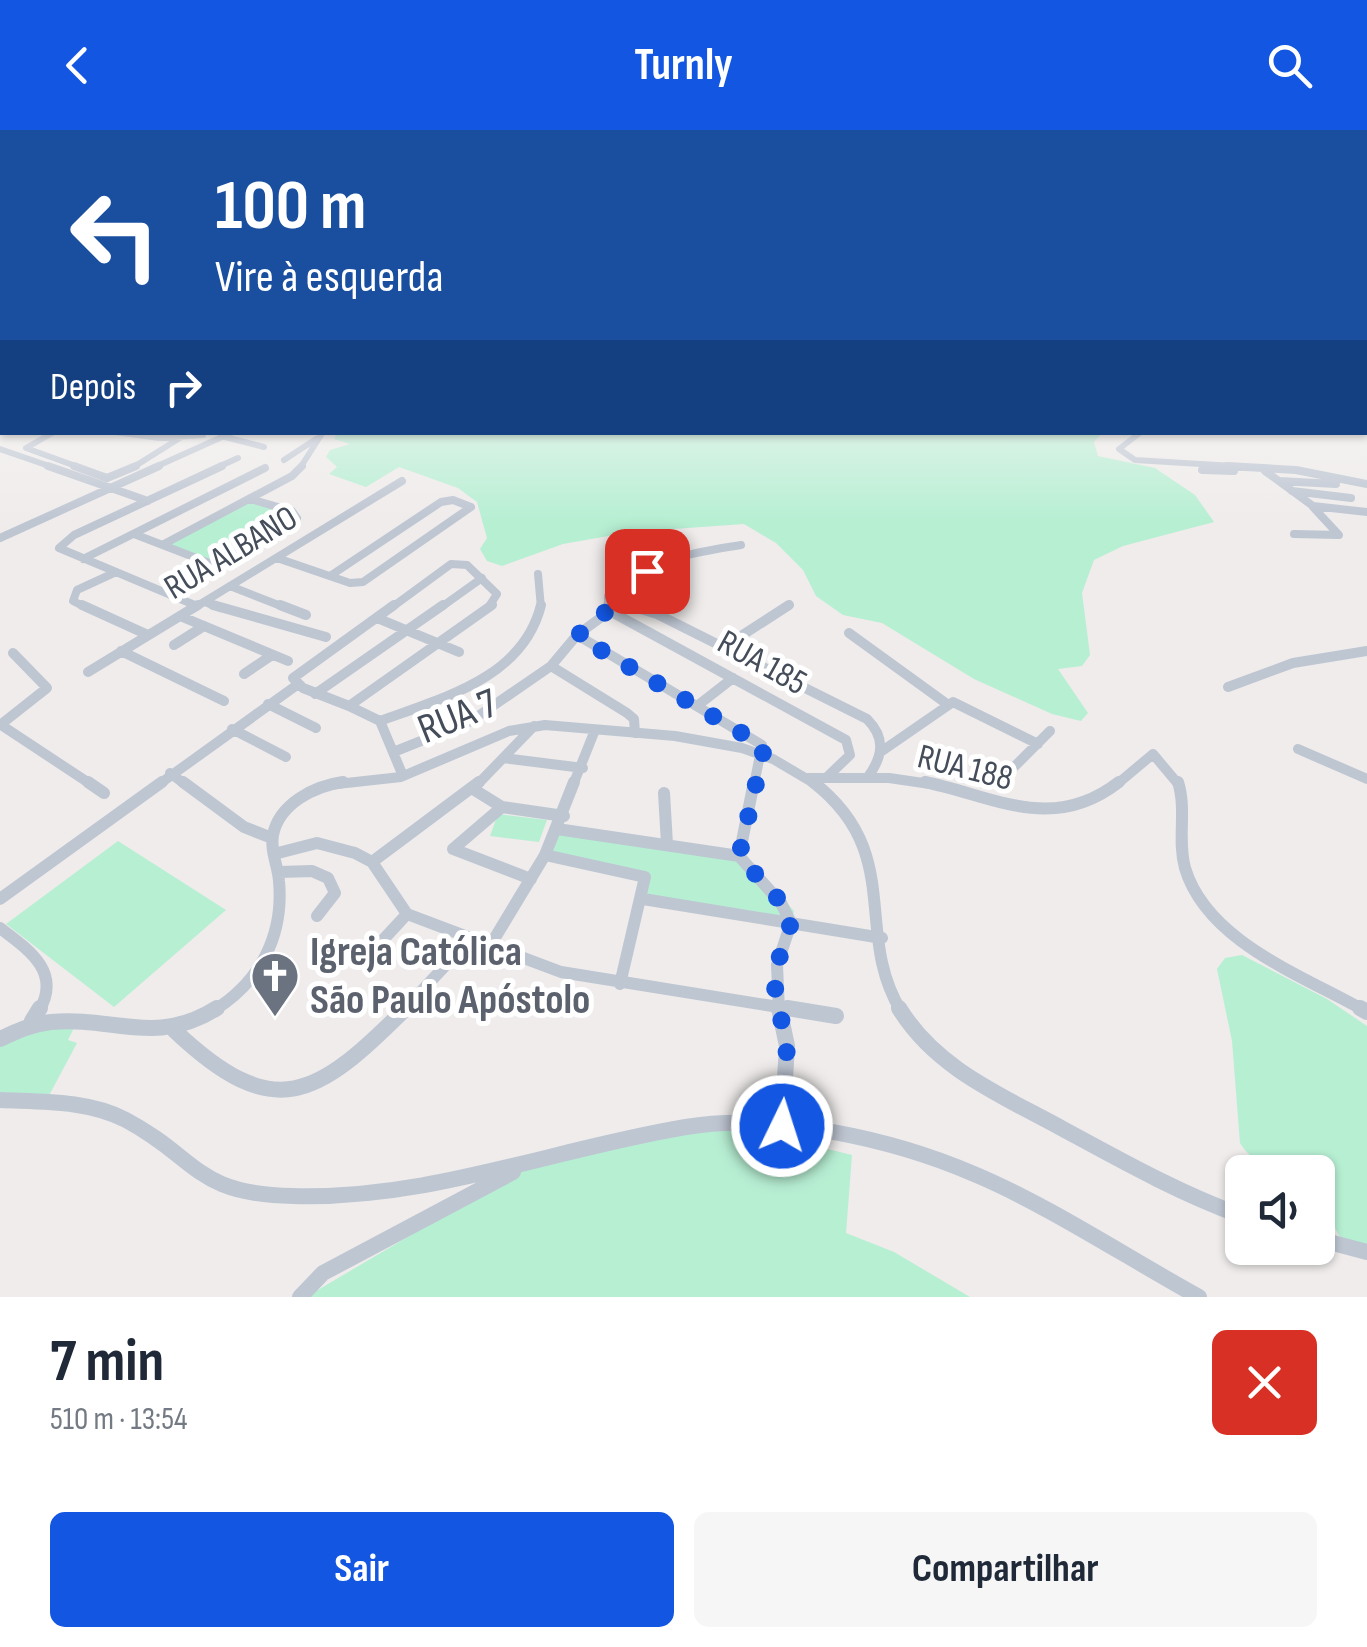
<!DOCTYPE html>
<html lang="pt">
<head>
<meta charset="utf-8">
<style>
	body { margin:0; font-family:"Sofia Sans Condensed",sans-serif; background:#f6f6f7; color:#1f2937; height:100vh; display:flex; flex-direction:column; font-size:38px; white-space:nowrap }
	* { box-sizing:border-box; margin:0 }
	p { font-size:32px; color:#747a83 }
	.icon { flex:none; width:55px; height:55px; fill:none; stroke:currentColor; stroke-width:2; stroke-linecap:round; stroke-linejoin:round }
	.map { position:relative; height:1167px; overflow:hidden }
	.side { display:flex; flex-direction:column; background:#fff; flex:1 }
	.side>* { flex:none }
	.banner { position:absolute; left:0px; top:0px; width:1368px; height:305px; box-shadow:0 2px 8px #0004; background:#1a4fa0; color:#fff; overflow:hidden }
	.controls { position:absolute; left:1225px; top:1025px; display:grid; gap:20px }
	.controls a { display:grid; place-items:center; width:110px; height:110px; border-radius:15px; background:#fff; box-shadow:0 2px 8px #0004; font-size:50px }
	.pin { position:absolute; display:grid; place-items:center; width:85px; height:85px; color:#fff; margin:-42px; border-radius:20px; box-shadow:0 5px 15px #0006 }
	.me { position:absolute; width:110px; margin:-55px; rotate:4deg; stroke-linejoin:round; filter:drop-shadow(0 0 8px #0008) }
	.turn { display:flex; align-items:center; gap:35px; height:210px; padding:0 50px; font-size:45px }
	.turn .icon { width:130px; height:130px; stroke-width:2.5 }
	.turn b { display:block; font-size:70px; line-height:85px }
	.then { display:flex; align-items:center; height:95px; padding:0 50px; background:#0003; gap:20px; font-size:38px }
	.round { display:grid; place-items:center; flex:none; width:105px; height:105px; border-radius:15px; background:#f6f6f7 }
	.summary { display:flex; align-items:center; justify-content:space-between; height:170px; padding:0 50px }
	h1 { font-size:60px; font-weight:700; line-height:75px }
	.cta { display:flex; gap:20px; margin-top:auto; padding:20px 50px }
	.cta a { flex:1; height:115px; border-radius:15px; background:#1356e1; color:#fff; font-size:40px; font-weight:700; line-height:115px; text-align:center }
	.cta a+a { background:#f6f6f7; color:#1f2937 }
	header { display:flex; justify-content:space-between; align-items:center; height:130px; padding:0 50px; background:#1356e1; color:#fff; font-size:45px; font-weight:700 }
	.map>svg:first-child { display:block }
</style>
</head>
<body>
<header><svg class="icon" aria-label="back" viewBox="0 0 24 24"><path d="M15 5l-7 7 7 7"/></svg>Turnly<svg class="icon" aria-label="search" viewBox="0 0 24 24"><circle cx="10" cy="10" r="6"/><path d="M15 15l6 6"/></svg></header>
<div class="map">
<svg width="1367" height="1167" viewBox="0 0 1367 1167">
	<rect width="100%" height="100%" fill="#efeceb"/>
	<!-- green -->
	<path fill="#b7efd3" d="M 337,302 L 1102,303 L 1094,312 L 1098,326 L 1155,338 L 1195,365 L 1214,392 L 1123,416 L 1094,430 L 1082,463 L 1090,525 L 1082,536 L 1058,539 L 1088,583 L 1081,591 L 1052,584 L 974,549 L 882,493 L 843,485 L 816,466 L 803,440 L 776,413 L 744,394 L 631,402 L 563,414 L 502,436 L 487,431 L 480,419 L 487,408 L 477,372 L 458,358 L 399,337 L 366,357 L 329,344 L 337,337 L 326,327 L 330,320 L 350,314 L 334,309 Z
		M 252,371 L 300,388 L 217,436 L 166,415 Z
		M 498,684 L 547,690 L 539,712 L 490,706 Z
		M 560,699 L 742,724 L 794,781 L 791,793 L 643,769 L 650,744 L 549,726 Z
		M 118,711 L 226,780 L 114,877 L 6,794 Z
		M 1242,825 L 1327,869 L 1367,896 L 1367,1117 L 1339,1106 L 1318,1063 L 1318,1042 C 1288,1042 1256,1040 1240,1013 L 1232,911 L 1217,839 L 1225,828 Z
		M 77,892 L 68,910 L 77,913 L 45,973 L 0,970 L 0,909 Z
		M 735,992 L 741,1011 L 799,1033 L 803,1013 L 852,1025 L 846,1103 L 894,1122 L 970,1167 L 306,1167 L 528,1036 Z"/>
	<g fill="none" stroke-linecap="round" stroke-linejoin="round">
		<!-- minor-far4 -->
		<path stroke="#bec6d2" stroke-width="6" d="M 54,302 L 26,318 L 81,338
			M 116,302 L 159,308 L 203,305
			M 1141,302 L 1119,319 L 1135,330 L 1267,338
			M 225,307 L 264,317
			M 0,319 L 55,338
			M 284,330 L 316,309
			M 132,338 L 183,306
			M 153,338 L 233,302
			M 216,338 L 238,328
			M 300,338 L 323,302"/>
		<!-- minor-far3 -->
		<path stroke="#bec6d2" stroke-width="8" d="M 48,336 L 148,371
			M 74,336 L 107,348 L 136,336
			M 1227,336 L 1296,340 L 1367,354
			M 1202,340 L 1234,341
			M 1265,341 L 1313,376 L 1367,382
			M 1279,351 L 1336,354
			M 1292,361 L 1351,368
			M 134,404 L 217,436
			M 1294,404 L 1339,405 L 1313,377
			M 0,408 L 159,336
			M 164,414 L 292,346 L 302,336
			M 277,428 L 350,453 L 363,452 L 471,377 L 453,370 L 441,372 L 330,446
			M 83,429 L 265,338
			M 538,444 L 541,478
			M 230,456 L 286,478
			M 169,463 L 297,388 L 292,381 L 250,369
			M 205,472 L 220,478
			M 197,476 L 59,418 L 74,405 L 222,336
			M 87,478 L 73,471 L 77,460 L 116,442
			M 194,478 L 402,351
			M 391,478 L 451,434 L 467,435 L 497,464 L 488,478
			M 440,478 L 482,448
			M 608,478 L 608,466 C 643,429 693,423 741,415
			M 615,478 L 621,473 L 636,478
			M 785,478 L 789,475"/>
		<!-- minor-far2 -->
		<path stroke="#bec6d2" stroke-width="10" d="M 82,475 L 148,505
			M 213,475 L 326,507
			M 280,475 L 306,485
			M 608,475 L 608,480
			M 628,475 L 657,484 L 867,589 C 886,608 883,626 868,647
			M 608,480 L 846,610 L 850,625 L 826,648
			M 180,486 L 288,531
			M 377,488 L 459,522
			M 849,503 L 947,574
			M 577,505 L 762,615 L 754,655
			M 174,515 L 204,496
			M 724,517 L 789,475
			M 121,521 L 224,571
			M 551,536 L 627,583 L 634,589 L 635,603
			M 88,542 L 198,475
			M 244,544 L 272,525
			M 1228,557 L 1293,533 L 1367,521
			M 315,564 L 443,475
			M 268,574 L 316,598
			M 349,576 L 380,591 L 403,646
			M 349,576 L 303,558 L 293,548 L 394,475
			M 349,576 L 492,475
			M 697,576 L 733,548
			M 380,591 C 443,568 523,548 541,475
			M 0,595 L 47,558 L 13,523
			M 1,595 L 92,655
			M 232,599 L 286,627
			M 1298,619 L 1367,649
			M 396,621 L 471,591 L 551,536 L 577,505 L 618,475
			M 882,621 L 953,572 L 1038,614
			M 503,628 L 583,638
			M 170,643 L 186,655
			M 808,648 L 889,648 L 937,655
			M 1002,649 L 1050,601
			M 158,655 L 297,555
			M 328,655 L 401,647 L 509,601 L 545,595 L 675,606 L 742,618 L 773,629 L 817,655
			M 477,655 L 534,596
			M 573,655 L 595,600
			M 1116,655 L 1153,624 L 1179,655"/>
		<!-- minor-far1 -->
		<path stroke="#bec6d2" stroke-width="12" d="M 88,652 L 104,663
			M 183,652 L 244,697 L 272,708
			M 813,652 C 905,723 853,802 901,881
			M 925,652 C 994,666 1052,704 1119,652
			M 1178,652 C 1187,680 1177,710 1185,738 C 1207,812 1304,846 1365,881
			M 473,659 L 502,677 L 564,686
			M 664,663 L 667,714
			M 502,677 L 453,719 L 531,749
			M 557,699 L 739,726 L 781,773 L 791,793 L 777,835 L 779,881
			M 274,724 L 317,713 L 355,723 L 372,732 L 407,784 L 561,842 L 803,881
			M 545,725 L 645,747 L 620,854
			M 739,726 L 754,652
			M 372,732 L 479,652
			M 279,742 L 312,741 L 328,748 L 335,763 L 317,786
			M 0,769 L 162,652
			M 643,769 L 882,808
			M 0,798 C 29,820 62,842 39,881
			M 490,816 L 545,725 L 574,652
			M 369,825 L 407,784
			M 213,881 C 260,852 284,806 279,751 C 278,736 270,721 273,705 C 279,674 314,656 343,652
			M 403,881 L 470,809"/>
		<!-- minor -->
		<path stroke="#bec6d2" stroke-width="16" d="M 779,878 L 787,916 L 782,997
			M 787,878 L 836,886
			M 899,878 C 936,939 1003,966 1063,999 C 1122,1031 1179,1063 1242,1086
			M 1360,878 L 1367,882
			M 32,891 L 40,878
			M 174,900 C 275,996 317,967 406,878
			M 0,909 C 17,901 32,894 51,892 C 114,886 155,917 217,878
			M 0,970 C 41,972 88,970 126,990 C 199,1029 194,1064 293,1066 C 429,1070 553,1019 686,997 C 772,982 893,1009 974,1044 C 1046,1074 1128,1128 1199,1167
			M 1318,1109 L 1367,1122
			M 300,1167 L 323,1143 L 513,1042"/>
	</g>
	<!-- sky -->
	<linearGradient id="sky" x2="0" y2="1"><stop stop-color="#7fbdea"/><stop offset="0.58" stop-color="#f8f6f6"/><stop offset="1" stop-color="#f8f6f6" stop-opacity="0"/></linearGradient>
	<rect width="1367" height="391" fill="url(#sky)"/>
	<g fill="none" stroke-linecap="round" stroke-linejoin="round">
		<!-- route -->
		<path stroke="#1356e1" stroke-width="18" stroke-dasharray="0 32.4" d="M 647,441 L 610,462 L 608,480 L 577,506 L 762,615 L 763,624 L 739,726 L 781,772 L 791,793 L 777,835 L 775,861 L 787,916 L 782,996"/>
	</g>
	<!-- icons -->
	<defs>
		<g id="church-pin" transform="scale(2.5)"><path d="M0 17L-7.5 6A9.5 9.5 0 1 1 7.5 6Z" fill="#6b7280" stroke="#fff"/><path d="M-1.2-6h2.4v3.5h3.3v2.4h-3.3V6h-2.4V-.1h-3.3v-2.4h3.3Z" fill="#fff"/></g>
	</defs>
	<g fill-rule="evenodd">
		<use href="#church-pin" x="275" y="846"/>
	</g>
	<g text-anchor="middle" dominant-baseline="central" stroke-width="10" stroke-linejoin="round" paint-order="stroke">
		<!-- street labels -->
		<g font-size="35" fill="#444d59" stroke="#fff">
			<text transform="translate(231 423) rotate(-31)">RUA ALBANO</text>
			<text transform="translate(762 533) rotate(29)">RUA 185</text>
			<text transform="translate(965 638) rotate(14)">RUA 188</text>
		</g>
		<!-- near-street labels -->
		<g font-size="42" fill="#444d59" stroke="#fff">
			<text transform="translate(458 587) rotate(-22)">RUA 7</text>
		</g>
		<!-- near-worship labels -->
		<g font-size="42" font-weight="bold" fill="#5b616d" stroke="#fff" text-anchor="start">
			<text x="310" y="822">Igreja Católica<tspan x="310" dy="48">São Paulo Apóstolo</tspan></text>
		</g>
	</g>
</svg>
<div class="controls">
<a><svg class="icon" aria-label="sound" viewBox="0 0 24 24"><path d="M4 9h4l5-4v14l-5-4H4zM17 9q2 3 0 6"/></svg></a>
</div>
<div class="pin" style="left:647px;top:441px;background:#d93025"><svg class="icon" aria-label="arrive" viewBox="0 0 24 24"><path d="M6 21V4h12l-3 4 3 4H6"/></svg></div>
<svg class="me" style="left:782px;top:996px" viewBox="-20 -20 40 40"><circle r="17" fill="#1356e1" stroke="#fff" stroke-width="3"/><path d="M0-11L8 9 0 5-8 9z" fill="#fff"/></svg>
<div class="banner">
<div class="turn"><svg class="icon" aria-label="left" viewBox="0 0 24 24"><path d="M17 20v-9H6M10 6l-5 5 5 5"/></svg><div><b>100 m</b>Vire à esquerda</div></div>
<div class="then">Depois<svg class="icon" aria-label="right" viewBox="0 0 24 24"><path d="M7 20v-9h11M14 6l5 5-5 5"/></svg></div>
</div>
</div>
<section class="side">
<div class="summary"><div><h1>7 min</h1><p>510 m · 13:54</p></div><a class="round" style="background:#d93025;color:#fff"><svg class="icon" aria-label="close" viewBox="0 0 24 24"><path d="M6 6l12 12M18 6L6 18"/></svg></a></div>
<div class="cta"><a>Sair</a><a>Compartilhar</a></div>
</section>
</body>
</html>
